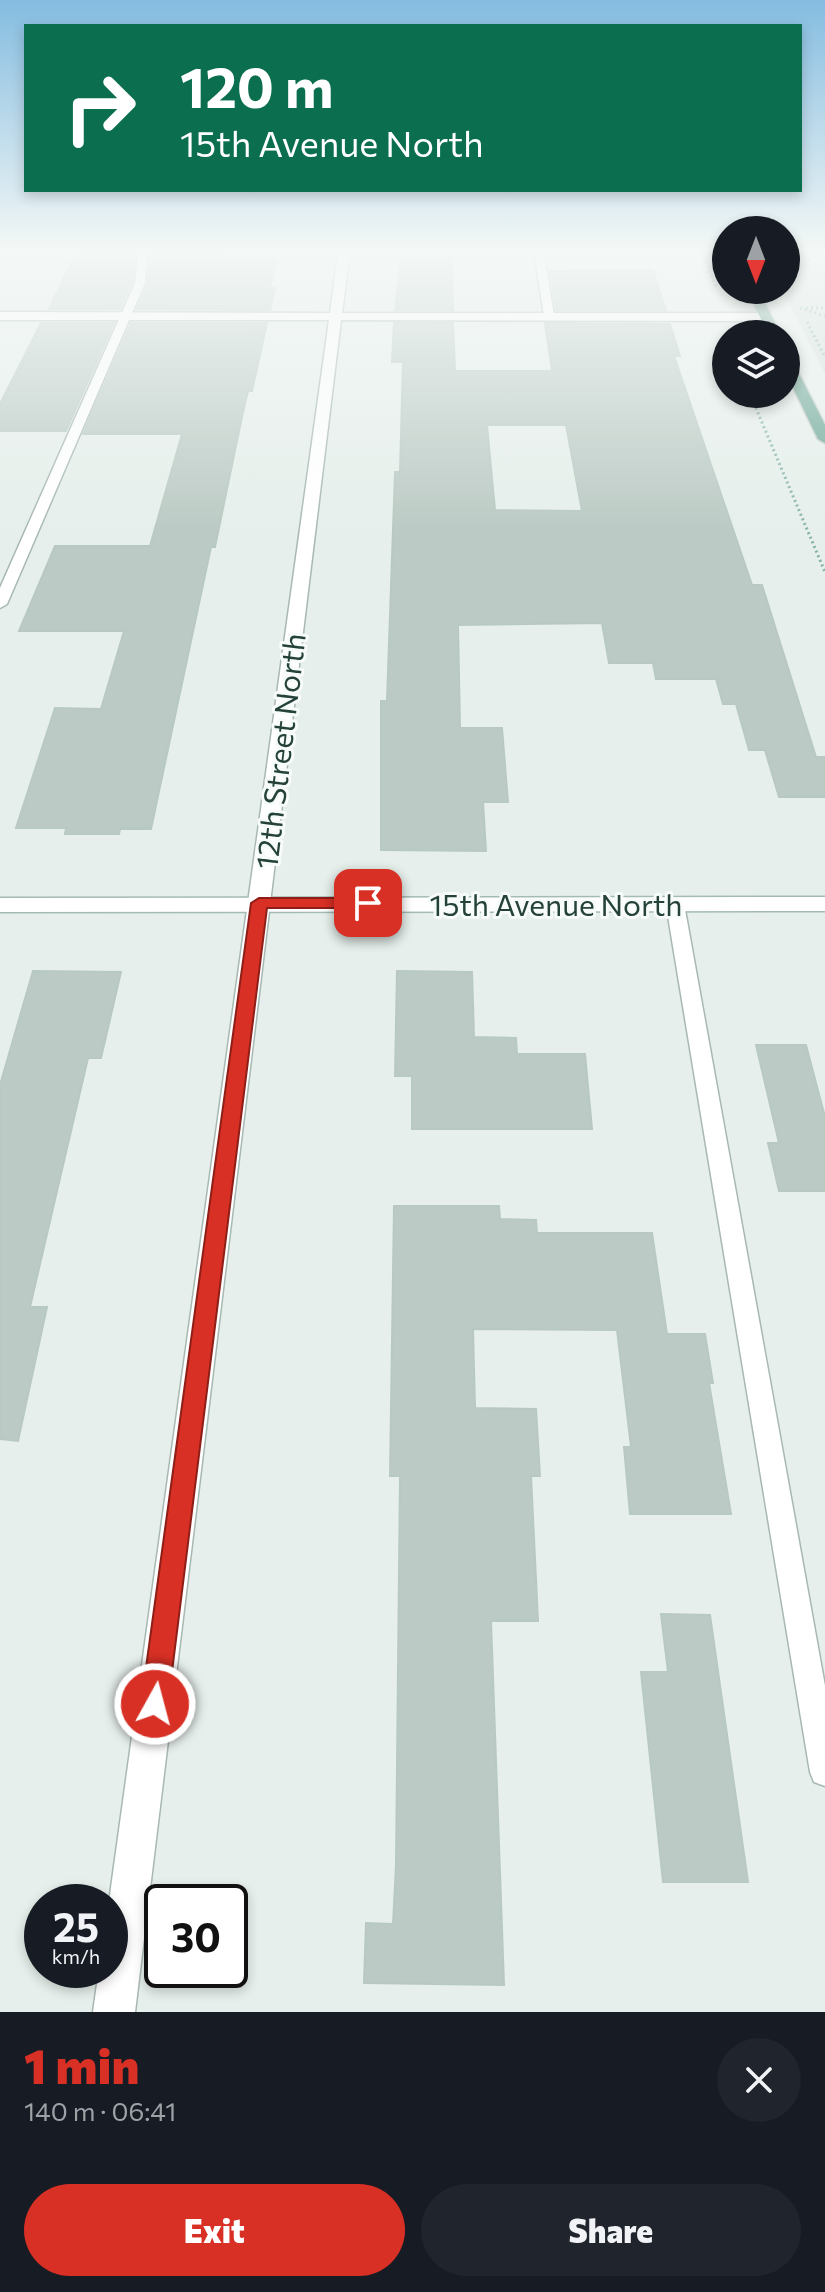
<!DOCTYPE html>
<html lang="en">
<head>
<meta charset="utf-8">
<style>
	body { margin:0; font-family:Commissioner,sans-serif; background:#20242c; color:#f1f3f6; height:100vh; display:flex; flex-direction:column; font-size:30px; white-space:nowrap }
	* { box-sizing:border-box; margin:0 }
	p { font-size:26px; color:#9ea1a6 }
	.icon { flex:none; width:44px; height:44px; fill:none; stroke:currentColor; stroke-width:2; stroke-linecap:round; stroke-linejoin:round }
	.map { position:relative; height:2012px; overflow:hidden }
	.sheet { display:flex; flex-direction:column; background:#171b24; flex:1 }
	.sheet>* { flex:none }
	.guide { position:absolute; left:24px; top:24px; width:778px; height:168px; border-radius:0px; box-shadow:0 4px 12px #0003; background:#0b6e4f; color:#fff; overflow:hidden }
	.needle { width:52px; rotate:180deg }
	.tools { position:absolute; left:712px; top:216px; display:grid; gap:16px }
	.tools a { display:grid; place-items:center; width:88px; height:88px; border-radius:50%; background:#171b24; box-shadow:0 4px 12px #0003; font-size:40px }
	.speed { position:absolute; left:24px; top:1884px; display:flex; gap:16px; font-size:40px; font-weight:700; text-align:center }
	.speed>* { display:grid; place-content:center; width:104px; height:104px; border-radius:50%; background:#171b24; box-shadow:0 4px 12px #0003; line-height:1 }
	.speed small { font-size:20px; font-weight:400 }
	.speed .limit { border:4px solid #111; border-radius:12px; background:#fff; color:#111 }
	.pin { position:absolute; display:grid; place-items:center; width:68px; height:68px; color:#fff; margin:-34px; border-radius:16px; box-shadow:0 4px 12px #0006 }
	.me { position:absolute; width:88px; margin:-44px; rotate:7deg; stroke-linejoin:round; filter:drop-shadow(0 0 6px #0008) }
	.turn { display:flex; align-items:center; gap:28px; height:168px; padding:0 24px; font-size:36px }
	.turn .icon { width:104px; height:104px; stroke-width:2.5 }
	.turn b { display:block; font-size:56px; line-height:68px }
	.round { display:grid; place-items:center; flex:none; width:84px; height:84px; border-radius:42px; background:#20242c }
	.overview { display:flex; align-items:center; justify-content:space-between; height:136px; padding:0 24px }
	h1 { font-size:48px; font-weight:800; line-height:60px; color:#d93025 }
	.button { display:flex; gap:16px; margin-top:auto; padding:16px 24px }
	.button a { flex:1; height:92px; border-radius:48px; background:#d93025; color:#fff; font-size:32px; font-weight:800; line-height:92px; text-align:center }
	.button a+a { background:#20242c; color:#f1f3f6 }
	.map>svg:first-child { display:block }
</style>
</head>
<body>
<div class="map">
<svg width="825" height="2012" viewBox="0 0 825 2012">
	<rect width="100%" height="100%" fill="#e6efeb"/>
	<!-- built -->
	<path fill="#d4dfda" d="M 786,252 L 825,252 L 825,373 L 782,290 L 786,290 Z"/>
	<!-- building -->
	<path fill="#bbcac4" stroke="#b8c9c2" stroke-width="2" fill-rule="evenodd" d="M 76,252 L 135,252 L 132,282 L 120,309 L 49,309 Z
		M 151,252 L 225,252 L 223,257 L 277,258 L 270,288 L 275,288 L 270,310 L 137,309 L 148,284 Z
		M 401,257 L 452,257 L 453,310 L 395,310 Z
		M 653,270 L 666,310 L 556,310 L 550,271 Z
		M 41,323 L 114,323 L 66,431 L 0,431 L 0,404 Z
		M 131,323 L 267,323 L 252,391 L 248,391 L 243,412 L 215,547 L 211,547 L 151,829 L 120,829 L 119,834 L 65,834 L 66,828 L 16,828 L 55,708 L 101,709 L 124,631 L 19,631 L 55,546 L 150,546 L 182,434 L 83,434 Z
		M 394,323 L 453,323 L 455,371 L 552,371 L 545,323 L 670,324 L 680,356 L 674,356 L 752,585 L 762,585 L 816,757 L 825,757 L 825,797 L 779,797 L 765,750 L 749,750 L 736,704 L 723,704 L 716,679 L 656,679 L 653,663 L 609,663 L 602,623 L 458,625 L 460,728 L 502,728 L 508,802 L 483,802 L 486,851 L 381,850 L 381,701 L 387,701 L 395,472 L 400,472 L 403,362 L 392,362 ZM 487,425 L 566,425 L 582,511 L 495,510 Z
		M 33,971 L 121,972 L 101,1058 L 88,1058 L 30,1307 L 47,1307 L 18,1441 L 0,1439 L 0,1085 Z
		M 397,971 L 472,972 L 474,1037 L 516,1038 L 517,1054 L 585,1054 L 592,1129 L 412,1129 L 412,1076 L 395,1076 Z
		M 756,1045 L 806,1045 L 825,1117 L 825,1191 L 779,1191 L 768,1143 L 779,1143 Z
		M 394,1206 L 499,1206 L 500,1219 L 536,1220 L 537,1233 L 652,1233 L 667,1334 L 705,1334 L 713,1383 L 709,1383 L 731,1514 L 630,1514 L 624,1447 L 631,1447 L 617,1330 L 473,1329 L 475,1408 L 536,1409 L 540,1476 L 531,1476 L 538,1621 L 491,1621 L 504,1985 L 364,1983 L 366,1923 L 393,1924 L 396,1865 L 400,1476 L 390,1476 Z
		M 661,1614 L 710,1615 L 748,1882 L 663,1882 L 641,1672 L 668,1672 Z"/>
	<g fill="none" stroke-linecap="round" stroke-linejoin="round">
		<!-- lane casing -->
		<g stroke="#a8b8b2" stroke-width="3">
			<path id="lane" d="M 138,252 L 148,252 L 145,283 L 7,604 L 0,608 L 0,588 L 135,283 Z
				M 534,252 L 544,252 L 554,316 L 549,319 L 544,316 Z
				M 675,898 L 684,904 L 825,1686 L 825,1786 L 814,1782 L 810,1772 L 666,904 Z"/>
		</g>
		<!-- street casing -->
		<g stroke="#a8b8b2" stroke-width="3">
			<path id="street" d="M 338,252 L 350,252 L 342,313 L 765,313 L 771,317 L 765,321 L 341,320 L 135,2012 L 93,2012 L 99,1970 L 110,1970 L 109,1902 L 329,320 L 0,320 L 0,312 L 330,313 Z"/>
		</g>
		<!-- secondary casing -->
		<g stroke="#a4bbb3" stroke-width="3">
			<path id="secondary" d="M 825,897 L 825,911 L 0,912 L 0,898 Z"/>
		</g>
		<!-- primary casing -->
		<g stroke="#c2cac8" stroke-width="3">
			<path id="primary" d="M 747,290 L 759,290 L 780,334 L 768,334 Z
				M 786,356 L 792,360 L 825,425 L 825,443 L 818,439 L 786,373 Z"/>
		</g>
		<!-- path -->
		<path stroke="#86b3a5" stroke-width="3" stroke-dasharray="2 3" stroke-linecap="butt" d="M 702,252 L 716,287
			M 786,272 L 823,252
			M 800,308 L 825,316
			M 806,308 L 825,308
			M 807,322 L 825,357
			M 750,394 L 825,572"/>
		<!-- lane -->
		<use href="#lane" fill="#fff" fill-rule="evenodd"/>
		<!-- street -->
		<use href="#street" fill="#fff" fill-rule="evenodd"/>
		<!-- secondary -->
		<use href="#secondary" fill="#fff" fill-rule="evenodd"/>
		<!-- primary -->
		<use href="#primary" fill="#6aa596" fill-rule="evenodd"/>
	</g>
	<!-- sky -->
	<linearGradient id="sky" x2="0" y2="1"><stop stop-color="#84bce0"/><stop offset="0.47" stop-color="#f4f8f6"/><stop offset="1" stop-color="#f4f8f6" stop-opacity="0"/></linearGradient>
	<rect width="825" height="533" fill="url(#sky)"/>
	<!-- route -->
	<path fill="#d93025" stroke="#8d1f18" stroke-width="2" d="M 259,898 L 368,898 L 376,903 L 368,908 L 267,908 L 168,1704 L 164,1712 L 155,1716 L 145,1712 L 141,1704 L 251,903 Z"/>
	<g text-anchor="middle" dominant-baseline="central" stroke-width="6" stroke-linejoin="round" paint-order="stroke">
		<!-- street labels -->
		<g font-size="30" fill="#24423a" stroke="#f7fbf9">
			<text transform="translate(279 751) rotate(-83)">12th Street North</text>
			<text x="556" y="903">15th Avenue North</text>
		</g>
	</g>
</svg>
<div class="tools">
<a><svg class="needle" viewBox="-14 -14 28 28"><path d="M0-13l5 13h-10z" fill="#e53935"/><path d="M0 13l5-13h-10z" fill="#9ea1a6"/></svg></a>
<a><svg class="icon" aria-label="layers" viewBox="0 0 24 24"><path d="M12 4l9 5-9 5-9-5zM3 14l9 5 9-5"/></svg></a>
</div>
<div class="speed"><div>25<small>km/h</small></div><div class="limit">30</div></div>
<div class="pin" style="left:368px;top:903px;background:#d93025"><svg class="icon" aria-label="arrive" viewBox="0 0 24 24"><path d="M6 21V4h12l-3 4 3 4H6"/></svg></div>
<svg class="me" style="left:155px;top:1704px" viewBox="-20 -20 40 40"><circle r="17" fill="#d93025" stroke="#fff" stroke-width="3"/><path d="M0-11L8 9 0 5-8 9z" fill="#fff"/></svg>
<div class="guide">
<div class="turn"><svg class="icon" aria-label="right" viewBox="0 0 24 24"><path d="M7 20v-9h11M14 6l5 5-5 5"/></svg><div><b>120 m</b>15th Avenue North</div></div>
</div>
</div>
<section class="sheet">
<div class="overview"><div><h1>1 min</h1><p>140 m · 06:41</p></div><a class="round"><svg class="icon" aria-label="close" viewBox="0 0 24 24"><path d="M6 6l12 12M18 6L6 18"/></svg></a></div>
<div class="button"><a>Exit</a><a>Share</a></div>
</section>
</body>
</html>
